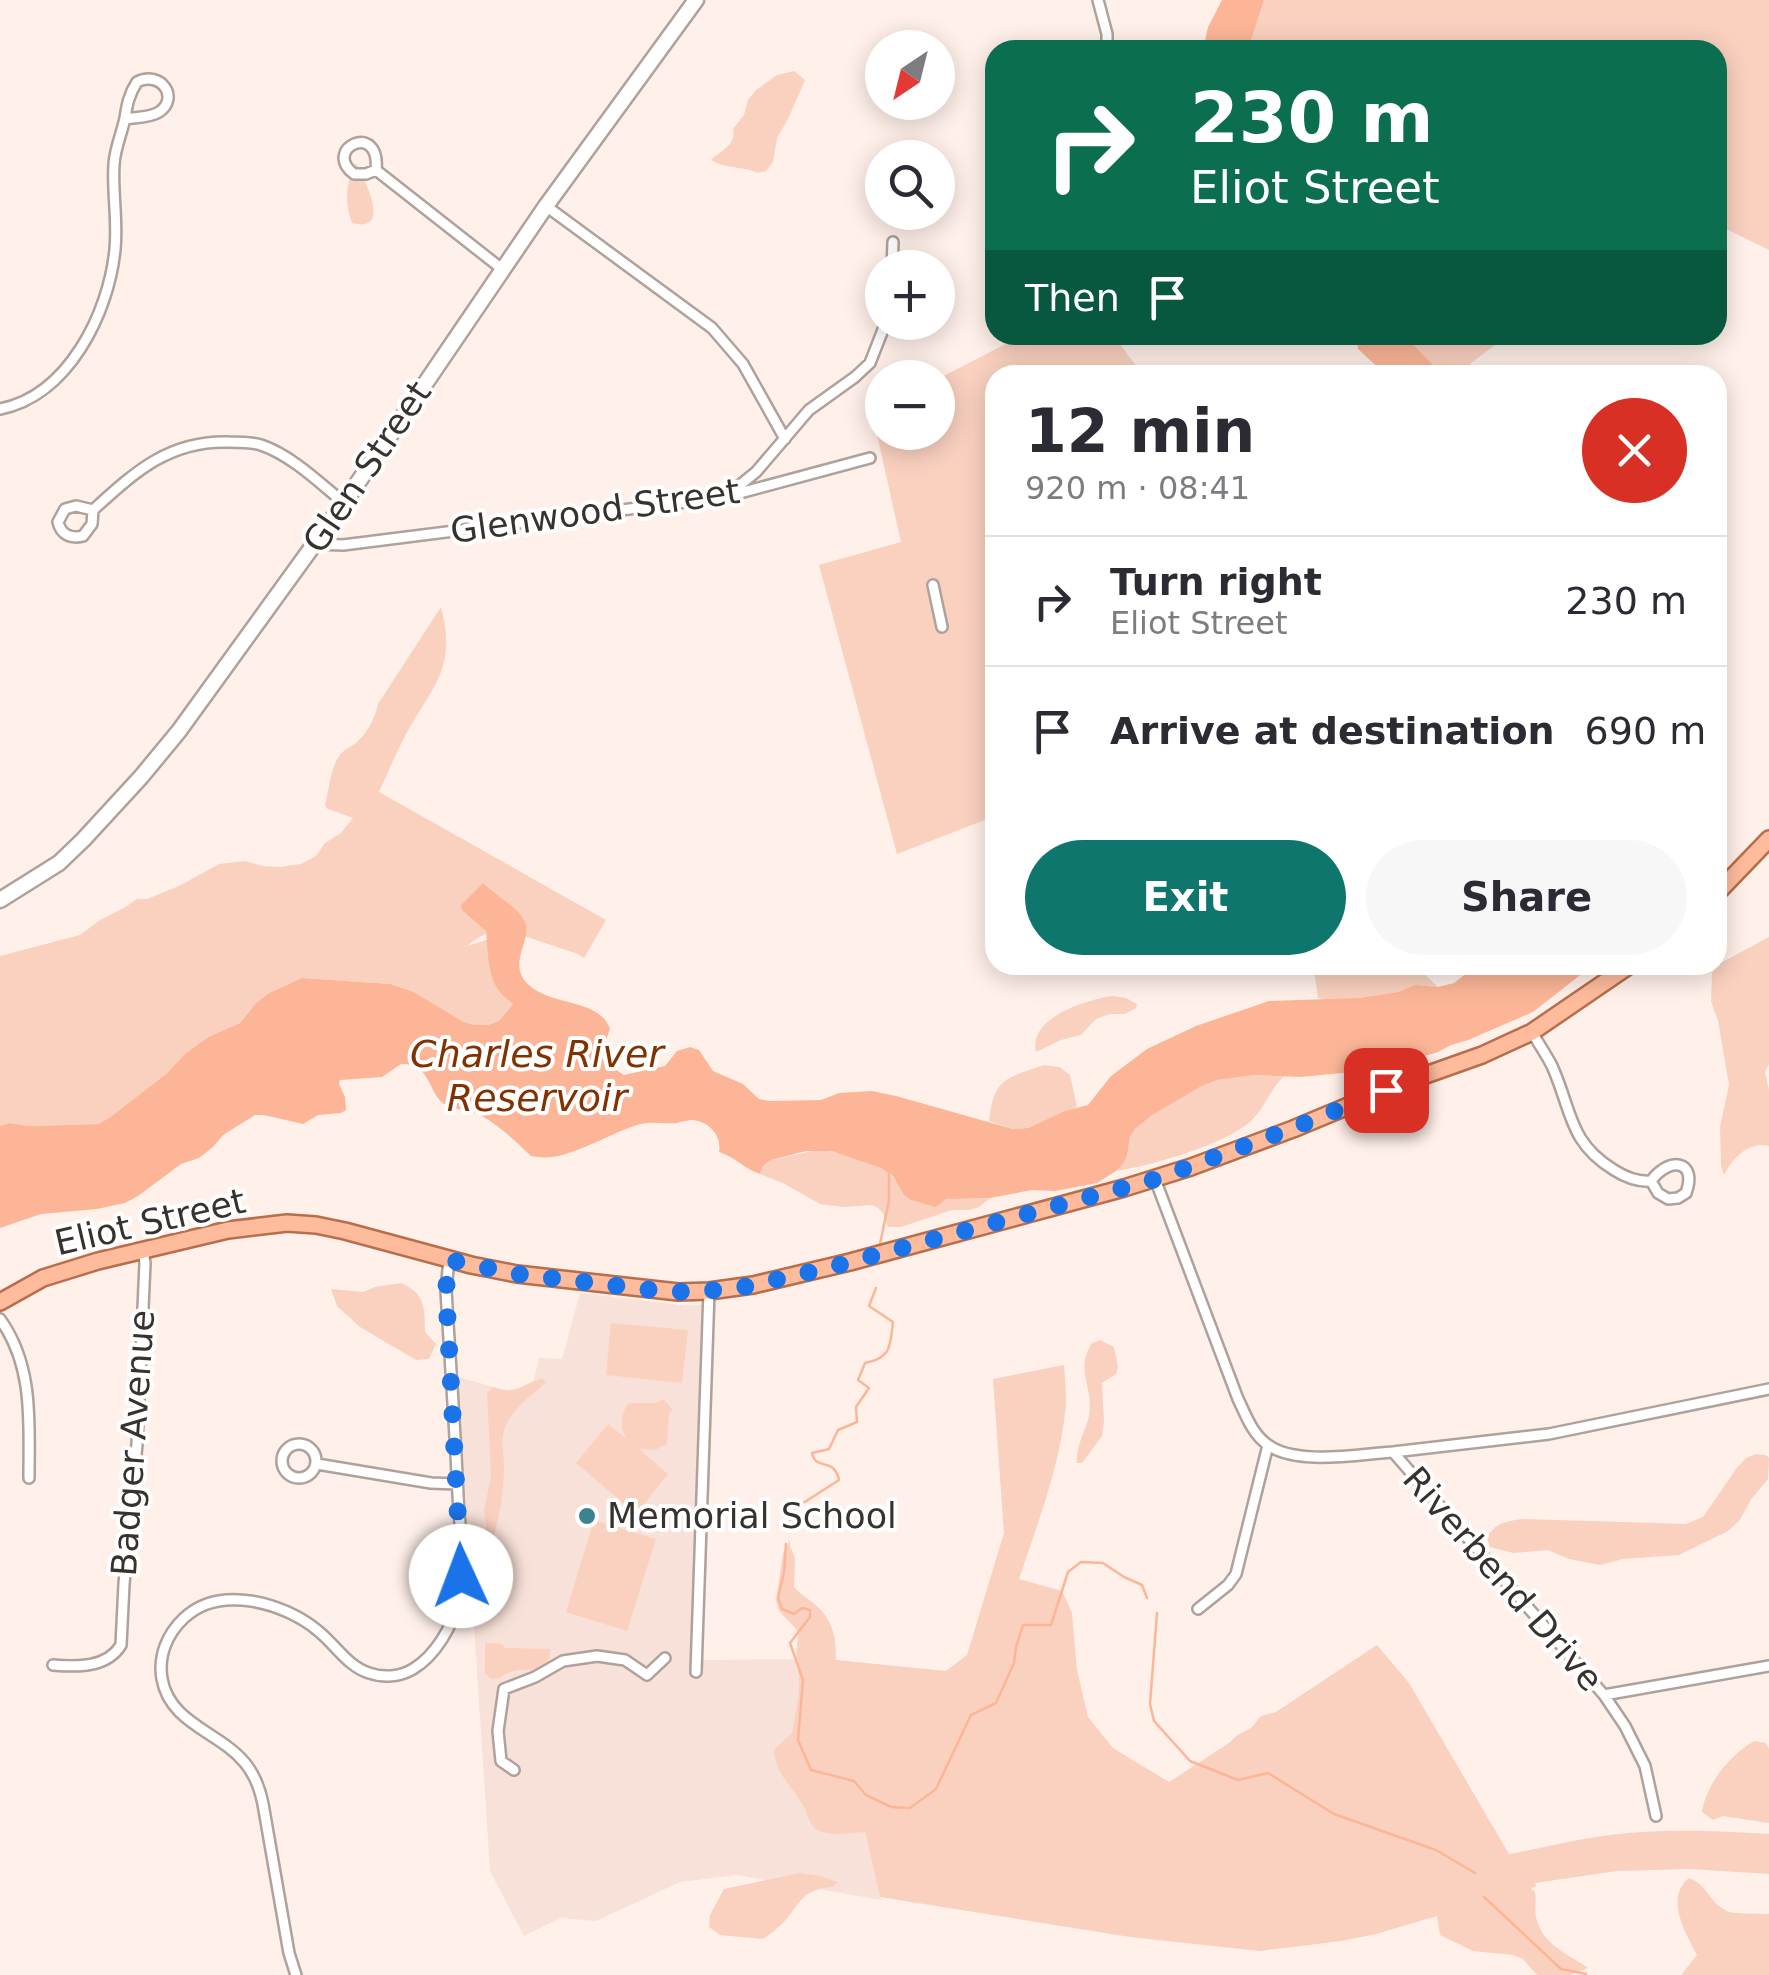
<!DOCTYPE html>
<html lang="en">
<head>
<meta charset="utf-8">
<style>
	body { margin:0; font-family:"DejaVu Sans",sans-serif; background:#f7f7f7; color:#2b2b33; height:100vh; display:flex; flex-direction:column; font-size:38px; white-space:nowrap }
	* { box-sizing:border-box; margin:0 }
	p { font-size:32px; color:#7c7c81 }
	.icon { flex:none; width:55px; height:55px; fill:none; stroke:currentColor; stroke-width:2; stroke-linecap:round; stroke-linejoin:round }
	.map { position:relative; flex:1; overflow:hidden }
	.sheet { position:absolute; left:985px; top:365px; width:742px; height:610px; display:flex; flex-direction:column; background:#fff; border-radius:30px; box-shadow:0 5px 25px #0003 }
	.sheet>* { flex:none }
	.banner { position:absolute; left:985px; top:40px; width:742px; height:305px; border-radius:30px; box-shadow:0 5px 25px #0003; background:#0b6e4f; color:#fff; overflow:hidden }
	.needle { width:65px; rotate:215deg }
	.tools { position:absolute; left:865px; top:30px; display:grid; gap:20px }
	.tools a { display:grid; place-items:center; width:90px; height:90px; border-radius:50%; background:#fff; box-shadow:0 5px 25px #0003; font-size:50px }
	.pin { position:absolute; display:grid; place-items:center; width:85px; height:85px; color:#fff; margin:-42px; border-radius:20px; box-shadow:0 5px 15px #0006 }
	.me { position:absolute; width:110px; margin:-55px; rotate:358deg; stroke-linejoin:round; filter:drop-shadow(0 0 8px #0008) }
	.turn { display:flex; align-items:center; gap:35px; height:210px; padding:0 40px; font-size:45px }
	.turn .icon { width:130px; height:130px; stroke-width:2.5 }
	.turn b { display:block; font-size:70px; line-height:85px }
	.then { display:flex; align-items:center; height:95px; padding:0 40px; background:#0003; gap:20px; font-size:38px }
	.round { display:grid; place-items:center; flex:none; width:105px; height:105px; border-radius:52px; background:#f7f7f7 }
	.head { display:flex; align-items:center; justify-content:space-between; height:170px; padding:0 40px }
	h1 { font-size:60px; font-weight:700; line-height:75px }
	.button { display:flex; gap:20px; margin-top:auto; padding:20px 40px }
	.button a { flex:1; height:115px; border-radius:60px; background:#0f766e; color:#fff; font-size:40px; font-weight:700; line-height:115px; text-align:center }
	.button a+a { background:#f7f7f7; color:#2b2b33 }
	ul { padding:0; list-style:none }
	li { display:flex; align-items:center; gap:30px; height:130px; padding:0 40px; border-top:2px solid #e1e1e2 }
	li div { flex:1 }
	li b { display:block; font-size:38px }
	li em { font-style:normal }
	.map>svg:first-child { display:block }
</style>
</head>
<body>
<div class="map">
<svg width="1769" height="1975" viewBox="0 0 1769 1975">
	<rect width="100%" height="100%" fill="#fff0e9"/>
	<!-- built -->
	<path fill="#f8e1d8" d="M 580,1293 L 688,1306 L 716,1303 L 703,1660 L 823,1659 L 881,1900 L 737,1875 L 680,1882 L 596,1921 L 561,1918 L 524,1936 L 490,1871 L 458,1377 L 530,1397 L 539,1358 L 562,1359 Z"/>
	<!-- green -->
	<path fill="#fad1bf" d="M 1264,0 L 1769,0 L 1769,250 L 1718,225 L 1718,50 L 1248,50 Z
		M 794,71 L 805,80 L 788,119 L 777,138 L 773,162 L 766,171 L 758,173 C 743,166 725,169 711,160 C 721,150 736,146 733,129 L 744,115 L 748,100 L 756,90 L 777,75 Z
		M 356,163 C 364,178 393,234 352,223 C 344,202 346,182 356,163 Z
		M 1023,335 L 1113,335 L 1143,375 L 995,375 L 995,816 L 897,854 L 819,565 L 901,542 L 872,412 L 882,407 L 882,432 L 938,432 L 938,379 Z
		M 1404,335 L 1508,335 L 1470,364 L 1476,375 L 1443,375 Z
		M 441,607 C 458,672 430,687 403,740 C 394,757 387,775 379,792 L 606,920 L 584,958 L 578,954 L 521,935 L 494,929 L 473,941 L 467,946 L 487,940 L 495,983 L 513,1004 L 499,1021 L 488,1025 L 475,1025 L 464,1022 L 414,992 L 392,984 L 302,978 L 269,993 L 256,1003 L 240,1023 L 208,1037 L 186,1053 L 166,1074 L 109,1118 L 98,1124 L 29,1126 L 10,1123 L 0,1126 L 0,956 L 80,935 L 100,920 L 124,908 L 137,899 L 147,899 L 179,886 L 219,864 L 245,861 L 263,866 L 280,867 L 301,864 L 316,856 L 325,843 L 341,833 L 353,818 L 326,808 L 325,805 C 329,790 330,770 339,756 C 345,748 352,747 358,741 C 369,731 375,717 378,704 Z
		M 1769,937 L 1769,1064 L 1765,1072 L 1769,1090 L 1769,1146 C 1749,1141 1733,1158 1724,1175 L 1721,1166 L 1720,1127 L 1729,1085 L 1718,1021 L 1711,1001 L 1712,973 L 1717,965 Z
		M 1317,965 L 1415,965 L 1438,987 L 1415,985 L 1398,992 L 1359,998 L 1331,1001 L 1318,998 L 1314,971 Z
		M 1112,996 L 1126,998 L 1137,1004 L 1136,1008 L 1125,1014 L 1110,1014 L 1096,1019 L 1081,1035 L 1061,1040 L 1036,1052 C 1028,1017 1087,1000 1112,996 Z
		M 1044,1065 L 1060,1067 L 1070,1075 L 1077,1107 L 1027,1128 L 1013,1129 L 989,1121 C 994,1078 1006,1078 1044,1065 Z
		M 1255,1075 L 1284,1076 C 1270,1089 1265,1108 1251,1121 C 1224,1145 1153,1165 1117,1171 L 1127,1156 L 1130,1137 L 1135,1129 L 1151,1116 L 1200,1087 L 1217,1080 Z
		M 818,1150 C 840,1151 867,1159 886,1171 C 893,1176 896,1183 904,1186 C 931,1198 960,1199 990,1198 L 979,1207 L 970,1210 L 952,1210 L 901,1227 L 888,1227 L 883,1213 L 878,1208 L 872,1205 L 843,1207 L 820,1204 L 783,1183 L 760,1174 L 763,1166 L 771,1160 Z
		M 401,1283 C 425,1293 425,1308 425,1332 L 436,1344 L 429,1359 L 416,1360 L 360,1327 L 337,1306 L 331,1289 L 363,1292 L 375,1287 Z
		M 611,1323 L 688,1330 L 682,1383 L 606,1375 Z
		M 1100,1340 L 1114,1347 L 1118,1367 L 1116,1374 L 1102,1383 L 1104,1421 L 1102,1436 L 1082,1463 L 1077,1463 C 1075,1443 1090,1426 1090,1407 C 1090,1381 1076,1369 1092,1343 Z
		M 1064,1365 C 1065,1378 1066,1391 1066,1404 C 1061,1464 1038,1522 1019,1579 L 1062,1591 L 1072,1613 L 1077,1670 L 1088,1717 L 1113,1748 L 1169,1782 L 1229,1743 L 1236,1736 L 1251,1728 L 1261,1716 L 1276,1712 L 1377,1645 L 1409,1683 L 1509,1854 C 1543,1848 1576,1839 1610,1835 C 1663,1828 1716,1831 1769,1834 L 1769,1874 L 1689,1869 L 1617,1871 L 1535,1883 L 1536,1886 L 1531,1889 L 1535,1892 C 1537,1901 1534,1908 1536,1917 C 1542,1945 1567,1953 1588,1968 L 1570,1975 L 1537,1975 L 1523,1959 L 1513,1955 L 1473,1951 L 1440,1935 L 1437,1916 L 1376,1934 L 1341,1941 L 1260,1951 L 1130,1937 L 880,1897 L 865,1832 C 851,1833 827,1837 816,1829 C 809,1824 808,1814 804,1807 C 793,1787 775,1774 774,1750 L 792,1733 L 799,1694 L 799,1675 L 796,1658 L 798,1634 L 796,1629 L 779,1611 L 776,1601 L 783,1553 L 790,1540 L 790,1546 L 795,1558 L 794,1587 C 802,1596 811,1600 819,1608 C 834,1623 836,1640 836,1660 L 946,1671 L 967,1655 L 1004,1533 L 993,1379 Z
		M 542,1378 L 546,1382 C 532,1396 512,1408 505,1428 C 500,1441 504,1454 504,1467 C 504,1493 499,1521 491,1545 L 488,1544 L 484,1510 L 491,1477 L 487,1393 L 493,1387 C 512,1396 524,1384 542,1378 Z
		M 663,1399 L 673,1410 L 669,1413 L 667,1444 L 655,1450 L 639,1449 L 668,1474 L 636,1514 L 576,1463 L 608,1424 L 626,1438 C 620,1427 620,1413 629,1403 L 656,1403 Z
		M 1756,1454 L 1766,1455 L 1769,1458 L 1768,1479 L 1752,1498 L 1739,1521 L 1728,1531 L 1679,1555 L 1623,1559 L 1600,1565 L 1569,1559 L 1548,1550 L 1513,1553 L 1490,1547 L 1487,1538 C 1494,1523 1505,1522 1521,1519 L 1686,1524 L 1703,1517 L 1736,1469 L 1746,1458 Z
		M 594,1520 L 656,1539 L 627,1631 L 566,1612 Z
		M 485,1643 L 503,1644 L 504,1648 L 550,1649 L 550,1657 L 543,1670 C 527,1670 511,1668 500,1678 L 491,1679 L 485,1673 Z
		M 1754,1741 L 1766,1743 L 1769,1749 L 1769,1823 L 1723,1816 L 1713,1820 L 1702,1812 C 1706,1784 1730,1755 1754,1741 Z
		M 800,1873 L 820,1876 L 838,1882 L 833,1887 C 801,1889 801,1903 783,1923 C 777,1929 770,1934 763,1939 L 720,1935 L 709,1927 L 710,1915 L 724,1889 Z
		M 1689,1878 C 1707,1884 1710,1904 1727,1911 C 1736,1915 1758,1913 1769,1914 L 1769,1975 L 1681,1975 L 1697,1955 C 1686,1933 1664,1898 1689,1878 Z"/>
	<!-- water -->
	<path fill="#fcb697" d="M 1222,0 L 1264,0 L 1248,50 L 1203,50 L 1208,27 Z
		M 1356,335 L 1404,335 L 1443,375 L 1386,375 L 1358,349 Z
		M 483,883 C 495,895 516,906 524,920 C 535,939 504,964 530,986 C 553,1006 600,999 610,1029 L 601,1054 L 604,1062 L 624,1075 L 665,1066 L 677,1051 L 690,1047 L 699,1050 L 713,1071 L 743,1084 L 759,1099 L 769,1101 L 821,1100 L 839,1093 L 872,1091 L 896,1096 L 1013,1129 L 1028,1128 L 1065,1111 L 1088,1105 L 1111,1076 L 1147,1049 L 1196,1026 L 1269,1001 L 1359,998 L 1398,992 L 1415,985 L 1438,987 L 1454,983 L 1477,965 L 1593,965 L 1533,1012 L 1468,1040 L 1451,1045 L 1438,1052 L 1407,1061 L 1385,1059 L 1376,1064 L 1352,1072 L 1300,1077 L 1255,1075 L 1217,1080 L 1200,1087 L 1151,1116 L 1135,1129 L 1130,1137 L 1127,1156 L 1123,1164 L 1116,1171 L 1097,1183 L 1055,1191 L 1032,1190 L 990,1198 L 946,1199 L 936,1207 L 911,1200 L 904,1195 L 893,1176 L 881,1168 L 832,1151 L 806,1151 L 771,1160 L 763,1166 L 760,1174 C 745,1169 735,1157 719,1152 C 722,1136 710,1122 693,1120 C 689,1120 680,1122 677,1123 C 663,1124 651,1121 637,1125 C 612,1133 588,1148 562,1155 C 552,1158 542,1158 531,1156 C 516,1142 500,1126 482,1116 C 470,1109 455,1111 444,1104 C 427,1091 431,1063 401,1064 L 382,1077 L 340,1080 L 339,1084 L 345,1097 L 346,1110 L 341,1113 L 318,1115 L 303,1124 L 264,1115 L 255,1115 L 223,1135 L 213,1147 L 199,1158 L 181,1164 L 138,1196 L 125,1203 L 97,1209 L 41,1214 L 0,1228 L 0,1126 L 10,1123 L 29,1126 L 98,1124 L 109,1118 L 166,1074 L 186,1053 L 208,1037 L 240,1023 L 256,1003 L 269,993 L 302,978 L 391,984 L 414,992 L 464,1022 L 475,1025 L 488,1025 L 499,1021 L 513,1004 C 509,1000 503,997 500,992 C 487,977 488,949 486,931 L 462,910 L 461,905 Z"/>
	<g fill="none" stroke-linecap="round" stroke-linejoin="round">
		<!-- stream -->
		<path stroke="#fcb697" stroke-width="2.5" d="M 880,1244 L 889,1201 L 889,1172
			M 788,1525 L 797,1507 L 839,1480 C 834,1456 816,1472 812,1453 L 829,1449 L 838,1430 L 857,1422 L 856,1407 L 869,1388 L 858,1380 L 865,1363 C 892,1358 890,1345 893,1322 L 869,1306 L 876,1288
			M 786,1544 L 784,1572 L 778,1598 L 782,1609 L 794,1614 L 802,1608 L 810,1610 L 810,1617 L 790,1643 L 803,1680 L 798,1740 L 811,1770 L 854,1781 L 866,1795 L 891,1807 L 910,1808 L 936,1789 L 971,1715 L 996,1703 L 1014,1663 L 1016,1647 L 1023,1625 L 1051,1625 L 1068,1572 L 1081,1562 L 1103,1563 L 1124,1577 L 1142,1585 L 1147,1598
			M 1157,1613 L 1150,1704 L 1154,1721 L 1190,1761 L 1238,1780 L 1268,1773 L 1334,1814 L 1436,1850 L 1475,1873
			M 1484,1897 L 1561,1969 L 1586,1974"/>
		<!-- street casing -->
		<g stroke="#afa19b" stroke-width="14">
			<path id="street" d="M 1098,0 L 1107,34 L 1107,50
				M 376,170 L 366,174 L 354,174 C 321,149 381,120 376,170 L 502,269
				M 546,206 L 712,328 L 743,364 L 785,439
				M 892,268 L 893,242
				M 0,409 C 68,396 109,313 115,249 C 118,221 112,192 114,164 C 115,148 122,133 125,118 C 127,105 129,94 137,82 C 161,70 180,98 159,112 C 150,118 135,117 125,119
				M 729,494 L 756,472 L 809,410 L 855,377 L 870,363 L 886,322
				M 93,510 L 92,524 L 83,536 C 71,539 61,535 58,522 L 65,509 L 76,506 L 93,510 C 135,472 169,440 229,442 C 240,442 251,442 261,445 C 291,455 320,483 344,503
				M 316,544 L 343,545 L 725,497 L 870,458
				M 933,585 L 942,627
				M 1532,1032 C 1538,1043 1546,1054 1552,1066 C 1572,1110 1568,1142 1614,1170 C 1625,1177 1639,1182 1651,1181 C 1669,1156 1698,1160 1686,1193 L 1678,1198 L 1668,1199 L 1658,1193 L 1651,1181
				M 1155,1179 L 1238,1399 C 1246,1415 1252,1434 1268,1445 C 1297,1466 1359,1454 1393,1452 L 1604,1695 L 1625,1726 L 1645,1766 L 1656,1816
				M 0,1319 C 34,1366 29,1423 29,1478
				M282 1461a17 17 0 1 1 34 0a17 17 0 1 1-34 0Z
				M 1393,1452 L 1549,1434 L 1769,1389
				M 317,1464 L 431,1483 L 457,1484
				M 1198,1609 L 1228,1585 L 1236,1574 L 1268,1445
				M 53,1665 C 77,1667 107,1668 121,1645 L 124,1584 L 137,1444 L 145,1263 L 143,1250
				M 696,1672 L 709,1291
				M 1604,1695 L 1769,1666
				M 514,1770 L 501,1761 L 498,1731 L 504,1689 L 535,1677 L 563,1661 L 597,1656 L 625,1660 L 647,1675 L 665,1658
				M 296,1975 L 289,1953 L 263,1804 C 260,1789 255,1775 245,1763 C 220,1732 170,1724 162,1679 C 158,1656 167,1634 184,1618 C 220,1584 284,1603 317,1630 C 335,1644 347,1666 369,1673 C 383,1678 400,1677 413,1669 C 435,1656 453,1626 458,1601 C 465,1567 460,1530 458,1495 C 455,1427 450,1359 446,1290 L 449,1260"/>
		</g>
		<!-- secondary casing -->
		<g stroke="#afa19b" stroke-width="19">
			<path id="secondary" d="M 0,900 L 59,863 L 83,840 L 141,777 L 179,731 L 344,503 L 546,206 L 696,0"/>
		</g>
		<!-- primary casing -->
		<g stroke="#b86e4c" stroke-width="20">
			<path id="primary" d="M 1718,892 L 1769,839
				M 0,1302 L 43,1278 L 98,1261 L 228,1230 L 287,1223 L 316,1225 L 345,1231 L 471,1265 L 517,1274 L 678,1292 L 709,1291 L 753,1285 L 850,1262 L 1124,1188 L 1191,1167 L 1293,1129 L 1406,1082 L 1482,1055 L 1532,1032 L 1630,965"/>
		</g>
		<!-- street -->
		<use href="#street" stroke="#fff" stroke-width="9"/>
		<!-- secondary -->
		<use href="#secondary" stroke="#fff" stroke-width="14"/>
		<!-- primary -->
		<use href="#primary" stroke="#febc9d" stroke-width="15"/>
	</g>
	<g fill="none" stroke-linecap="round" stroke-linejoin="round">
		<!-- route -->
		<path stroke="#1a73e8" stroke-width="18" stroke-dasharray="0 32.4" d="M 461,1576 L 446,1290 L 449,1260 L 517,1274 L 661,1291 L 691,1292 L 739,1288 L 828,1268 L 1156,1179 L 1293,1128 L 1386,1090"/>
	</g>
	<!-- markers -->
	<circle fill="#3e8290" stroke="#fff" stroke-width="4" cx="587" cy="1516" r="10"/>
	<g text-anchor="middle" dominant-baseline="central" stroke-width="8" stroke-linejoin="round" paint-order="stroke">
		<!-- street labels -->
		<g font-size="35" fill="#38322f" stroke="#fff">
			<text transform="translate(367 467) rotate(-56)">Glen Street</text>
			<text transform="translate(595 511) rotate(-8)">Glenwood Street</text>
			<text transform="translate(150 1222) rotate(-13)">Eliot Street</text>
			<text transform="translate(133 1443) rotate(-86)">Badger Avenue</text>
			<text transform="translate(1503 1579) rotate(49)">Riverbend Drive</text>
		</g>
		<!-- poi labels -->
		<g font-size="35" fill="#38322f" stroke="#fff" text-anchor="start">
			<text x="607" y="1516">Memorial School</text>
		</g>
		<!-- water labels -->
		<g font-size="38" font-style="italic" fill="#823201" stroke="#fff">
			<text x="537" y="1054">Charles River<tspan x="537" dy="44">Reservoir</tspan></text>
		</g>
	</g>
</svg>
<div class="tools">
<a><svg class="needle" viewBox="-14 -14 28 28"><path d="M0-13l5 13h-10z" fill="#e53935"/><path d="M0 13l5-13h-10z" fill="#7c7c81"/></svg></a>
<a><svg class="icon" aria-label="search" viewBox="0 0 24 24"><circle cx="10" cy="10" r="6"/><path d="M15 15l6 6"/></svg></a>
<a>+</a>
<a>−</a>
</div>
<div class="pin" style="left:1386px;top:1090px;background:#d93025"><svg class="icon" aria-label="arrive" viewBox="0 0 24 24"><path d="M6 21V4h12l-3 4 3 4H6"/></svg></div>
<svg class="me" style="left:461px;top:1576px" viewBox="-20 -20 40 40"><circle r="19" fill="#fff"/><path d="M0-13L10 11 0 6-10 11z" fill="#1a73e8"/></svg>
<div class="banner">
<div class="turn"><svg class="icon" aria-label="right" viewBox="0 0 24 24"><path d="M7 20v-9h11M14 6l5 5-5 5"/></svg><div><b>230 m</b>Eliot Street</div></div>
<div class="then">Then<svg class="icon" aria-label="arrive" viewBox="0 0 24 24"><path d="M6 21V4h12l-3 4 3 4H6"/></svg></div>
</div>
<section class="sheet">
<div class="head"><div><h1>12 min</h1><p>920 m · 08:41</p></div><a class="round" style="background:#d93025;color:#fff"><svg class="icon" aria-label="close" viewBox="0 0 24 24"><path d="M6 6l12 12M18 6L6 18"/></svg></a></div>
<ul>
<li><svg class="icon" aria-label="right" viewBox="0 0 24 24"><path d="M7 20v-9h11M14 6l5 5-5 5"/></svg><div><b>Turn right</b><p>Eliot Street</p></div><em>230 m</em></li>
<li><svg class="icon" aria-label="arrive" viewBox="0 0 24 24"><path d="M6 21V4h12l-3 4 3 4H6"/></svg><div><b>Arrive at destination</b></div><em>690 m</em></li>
</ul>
<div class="button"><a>Exit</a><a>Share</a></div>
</section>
</div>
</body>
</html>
